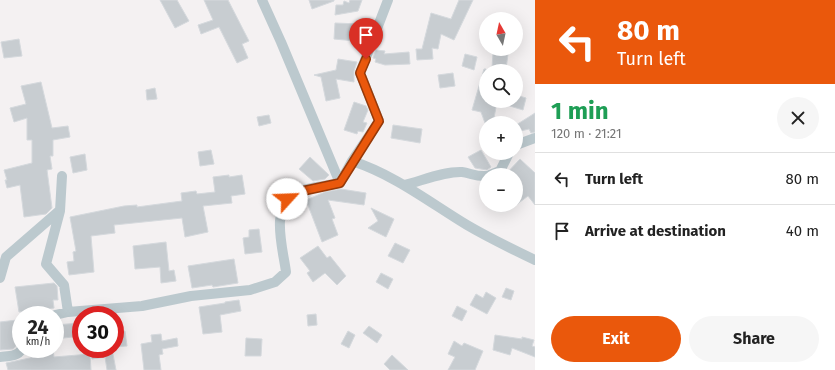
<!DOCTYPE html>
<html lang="en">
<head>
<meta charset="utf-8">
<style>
	body { margin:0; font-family:"Fira Sans",sans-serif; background:#f6f6f6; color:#222; height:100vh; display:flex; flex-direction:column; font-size:15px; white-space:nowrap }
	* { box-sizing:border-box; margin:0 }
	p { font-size:13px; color:#767676 }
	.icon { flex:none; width:22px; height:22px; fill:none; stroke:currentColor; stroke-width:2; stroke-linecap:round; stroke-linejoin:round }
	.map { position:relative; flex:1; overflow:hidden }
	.side { display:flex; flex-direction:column; background:#fff; width:300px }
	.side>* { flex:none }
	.top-card { background:#ea580c; color:#fff; overflow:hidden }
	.needle { width:26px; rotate:351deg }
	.fabs { position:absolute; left:479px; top:12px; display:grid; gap:8px }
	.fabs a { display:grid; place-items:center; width:44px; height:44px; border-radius:50%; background:#fff; box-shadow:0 4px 16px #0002; font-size:20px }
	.speed { position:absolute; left:12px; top:306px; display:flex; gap:8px; font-size:20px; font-weight:700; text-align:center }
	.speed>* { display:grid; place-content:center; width:52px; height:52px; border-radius:50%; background:#fff; box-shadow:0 4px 16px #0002; line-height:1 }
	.speed small { font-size:10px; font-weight:400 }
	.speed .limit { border:6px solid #d22; background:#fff; color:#111 }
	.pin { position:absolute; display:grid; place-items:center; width:34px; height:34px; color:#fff; margin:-41px -17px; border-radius:50% 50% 50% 0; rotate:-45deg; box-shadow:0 0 4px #0007 }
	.pin .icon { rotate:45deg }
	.me { position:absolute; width:44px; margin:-22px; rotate:65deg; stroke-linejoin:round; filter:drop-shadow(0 0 3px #0008) }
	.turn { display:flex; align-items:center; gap:14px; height:84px; padding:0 16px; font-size:18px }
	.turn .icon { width:52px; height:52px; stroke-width:2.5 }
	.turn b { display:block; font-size:28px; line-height:34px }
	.round { display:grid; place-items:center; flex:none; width:42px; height:42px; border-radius:21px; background:#f6f6f6 }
	.headline { display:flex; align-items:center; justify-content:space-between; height:68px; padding:0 16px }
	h1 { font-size:24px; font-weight:700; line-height:30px; color:#1e9e55 }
	.button { display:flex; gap:8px; margin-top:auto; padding:8px 16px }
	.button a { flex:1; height:46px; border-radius:24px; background:#ea580c; color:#fff; font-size:16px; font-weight:700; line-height:46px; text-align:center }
	.button a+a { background:#f6f6f6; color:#222 }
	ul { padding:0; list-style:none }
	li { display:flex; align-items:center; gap:12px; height:52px; padding:0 16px; border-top:1px solid #e0e0e0 }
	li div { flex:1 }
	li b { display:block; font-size:15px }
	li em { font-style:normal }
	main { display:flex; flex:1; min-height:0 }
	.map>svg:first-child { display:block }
</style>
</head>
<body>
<main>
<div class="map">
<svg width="535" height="370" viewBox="0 0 535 370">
	<rect width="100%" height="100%" fill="#f4f1f2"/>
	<!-- building -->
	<path fill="#c8cdd1" stroke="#d5d9dd" d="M 160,0 L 177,0 L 189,21 L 175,28 Z
		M 204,0 L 228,0 L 249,41 L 242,44 L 248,58 L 237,63 L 219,27 L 201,34 L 198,25 L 213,20 Z
		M 309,0 L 334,0 L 334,1 L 312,9 Z
		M 350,0 L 362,0 L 358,11 L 335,15 L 336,5 L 343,5 L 344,1 L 349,3 Z
		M 459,0 L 473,0 L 454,40 L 441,34 L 438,49 L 432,48 L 433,59 L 417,60 L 416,49 L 422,49 L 431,13 L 451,19 Z
		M 335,23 L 359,24 L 359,35 L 356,34 L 355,41 L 334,39 Z
		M 19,39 L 22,56 L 4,58 L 1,42 Z
		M 376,50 L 385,51 L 384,54 L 409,52 L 410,64 L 385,65 L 375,62 L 376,59 L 373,58 Z
		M 493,53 L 508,54 L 506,69 L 492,68 Z
		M 465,54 L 477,57 L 474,70 L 462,66 Z
		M 338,59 L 357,62 L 354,71 L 354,82 L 336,79 L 340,98 L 326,101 L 321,77 L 314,75 L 336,70 Z
		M 484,69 L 486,69 L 486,101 L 497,102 L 493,123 L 485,123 L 481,112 L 472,110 Z
		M 453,73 L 455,86 L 440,88 L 438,75 Z
		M 41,82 L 52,128 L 68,126 L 70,137 L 53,140 L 53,156 L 50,156 L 52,169 L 47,170 L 52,208 L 46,214 L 24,217 L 20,185 L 7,188 L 5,180 L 7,180 L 4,170 L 32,163 L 32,140 L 27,140 L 27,118 L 14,122 L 10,108 L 26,104 L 21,86 Z
		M 155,88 L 157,99 L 147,100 L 146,90 Z
		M 516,95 L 526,98 L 523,110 L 500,103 L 500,101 L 516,101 Z
		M 354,102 L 366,106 L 368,110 L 363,122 L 367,123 L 363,132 L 358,131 L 357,134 L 344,130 Z
		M 535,113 L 535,132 L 531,133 L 529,129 L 516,132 L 516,125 Z
		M 269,115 L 271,123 L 259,126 L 257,117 Z
		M 393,125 L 422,129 L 420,143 L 391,138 Z
		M 211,150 L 214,164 L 200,166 L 198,152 Z
		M 481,150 L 491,167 L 487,170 L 475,168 L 468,157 Z
		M 85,154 L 87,170 L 73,173 L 70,157 Z
		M 310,157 L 329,175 L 325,179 L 313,181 L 299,169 Z
		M 520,159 L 535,173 L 535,205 L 528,196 L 516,205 L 516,175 L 505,175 Z
		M 229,175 L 229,177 L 242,175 L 245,194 L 231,196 L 232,203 L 203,206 L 208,232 L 185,237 L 182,218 L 114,225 L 115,233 L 91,236 L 94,272 L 69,275 L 67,262 L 74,261 L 73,252 L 76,251 L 70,217 L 124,206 L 137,205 L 137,207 L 182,201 L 181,193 L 196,191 L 197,194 L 215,192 L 213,177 Z
		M 341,189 L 366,193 L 364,205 L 328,200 L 335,218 L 332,219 L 338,235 L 322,242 L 306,200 L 325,192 Z
		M 371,208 L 394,219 L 386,237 L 368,228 L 378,221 Z
		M 259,229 L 262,252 L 245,254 L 243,238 L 249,237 L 249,230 Z
		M 166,242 L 169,271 L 174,270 L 176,281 L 161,283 L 160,267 L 135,269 L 133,246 Z
		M 395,243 L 410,250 L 403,263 L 388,256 Z
		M 318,246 L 327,258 L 330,256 L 346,276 L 337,285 L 325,273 L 313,282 L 307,273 L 310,271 L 300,258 Z
		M 234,259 L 238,283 L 213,287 L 212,285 L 192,288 L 188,266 Z
		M 381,273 L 393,279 L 388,289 L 376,282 Z
		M 54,283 L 57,286 L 58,300 L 53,300 L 54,308 L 19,312 L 15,287 Z
		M 506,288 L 514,291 L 511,300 L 502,297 Z
		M 486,292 L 496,298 L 487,314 L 470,305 L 476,294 L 483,298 Z
		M 239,300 L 241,311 L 220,315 L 222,332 L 203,334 L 199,307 L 225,303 L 225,302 Z
		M 457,306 L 467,311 L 462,321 L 452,316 Z
		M 316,314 L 317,325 L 308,326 L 307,315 Z
		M 17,320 L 20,343 L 13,349 L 0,350 L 0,322 Z
		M 81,323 L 81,336 L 55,339 L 55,325 Z
		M 369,326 L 382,335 L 377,343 L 363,333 Z
		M 125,331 L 127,346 L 115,347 L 115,332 Z
		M 348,331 L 355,335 L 349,348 L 341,344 Z
		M 161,334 L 162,341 L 177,338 L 178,346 L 162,349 L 163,354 L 159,355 L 161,370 L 144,370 L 141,344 L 152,342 L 151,335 Z
		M 495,335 L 522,339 L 522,337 L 534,340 L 532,346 L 535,347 L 535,357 L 512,348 L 510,355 L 493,350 Z
		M 246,338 L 262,339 L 261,356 L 245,356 Z
		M 454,341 L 462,346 L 464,343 L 483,351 L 475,370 L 448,370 L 455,357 L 448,354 Z
		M 38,349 L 53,349 L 54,357 L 90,354 L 91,370 L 8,370 L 6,363 L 39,356 Z
		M 90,349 L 112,349 L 116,370 L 107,370 L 105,357 L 92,359 Z
		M 392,355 L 408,370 L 390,370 L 384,364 Z"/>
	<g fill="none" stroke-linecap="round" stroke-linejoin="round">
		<!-- minor -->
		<path stroke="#bcc9ce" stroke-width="10" d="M 262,0 L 281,42 L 340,183 L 352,161 C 395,175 429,202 467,225 C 489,238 512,249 535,260
			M 516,145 L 535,138
			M 352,161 L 379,121 L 360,73 L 388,0
			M 490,175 L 500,171 L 509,153
			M 62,176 L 60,211 L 46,264 L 64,285 L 68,312
			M 404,185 C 421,181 445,171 462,172 C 470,173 477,177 486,176
			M 0,278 L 6,257 L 59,211
			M 55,315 L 68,312 L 142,306 L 191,296 L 250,290 L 275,282 L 286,272 C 283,248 269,205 297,192 C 309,187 326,186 340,183
			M 0,357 C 8,356 17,357 22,349"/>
	</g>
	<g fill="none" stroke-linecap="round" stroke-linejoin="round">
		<!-- route casing -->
		<g stroke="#983908" stroke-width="10">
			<path id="route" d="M 287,199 L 298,192 L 340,183 L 379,121 L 360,73 L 366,59"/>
		</g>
		<!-- route -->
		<use href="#route" stroke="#ea580c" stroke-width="7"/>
	</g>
</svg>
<div class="fabs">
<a><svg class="needle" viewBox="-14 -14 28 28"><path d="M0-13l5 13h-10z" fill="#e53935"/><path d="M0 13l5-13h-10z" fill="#767676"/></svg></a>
<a><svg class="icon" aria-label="search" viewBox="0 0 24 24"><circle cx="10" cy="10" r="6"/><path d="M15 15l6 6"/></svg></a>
<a>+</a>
<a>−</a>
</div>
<div class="speed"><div>24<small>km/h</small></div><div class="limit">30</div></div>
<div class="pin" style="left:366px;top:59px;background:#d93025"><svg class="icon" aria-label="arrive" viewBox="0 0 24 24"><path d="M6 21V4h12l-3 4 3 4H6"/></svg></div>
<svg class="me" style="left:287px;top:199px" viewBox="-20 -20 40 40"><circle r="19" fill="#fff"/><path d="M0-13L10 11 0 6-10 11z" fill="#ea580c"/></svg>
</div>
<section class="side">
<div class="top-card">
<div class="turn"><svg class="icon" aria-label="left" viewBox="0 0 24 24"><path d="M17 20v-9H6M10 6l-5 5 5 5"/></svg><div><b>80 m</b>Turn left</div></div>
</div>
<div class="headline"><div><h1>1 min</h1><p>120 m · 21:21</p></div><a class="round"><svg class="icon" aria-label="close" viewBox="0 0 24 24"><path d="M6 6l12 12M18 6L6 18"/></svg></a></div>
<ul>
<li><svg class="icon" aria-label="left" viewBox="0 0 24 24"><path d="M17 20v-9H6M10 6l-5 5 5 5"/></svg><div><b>Turn left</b></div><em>80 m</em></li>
<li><svg class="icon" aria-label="arrive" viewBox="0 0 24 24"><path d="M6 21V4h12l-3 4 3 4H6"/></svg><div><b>Arrive at destination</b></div><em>40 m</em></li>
</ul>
<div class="button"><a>Exit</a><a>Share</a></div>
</section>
</main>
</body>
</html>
